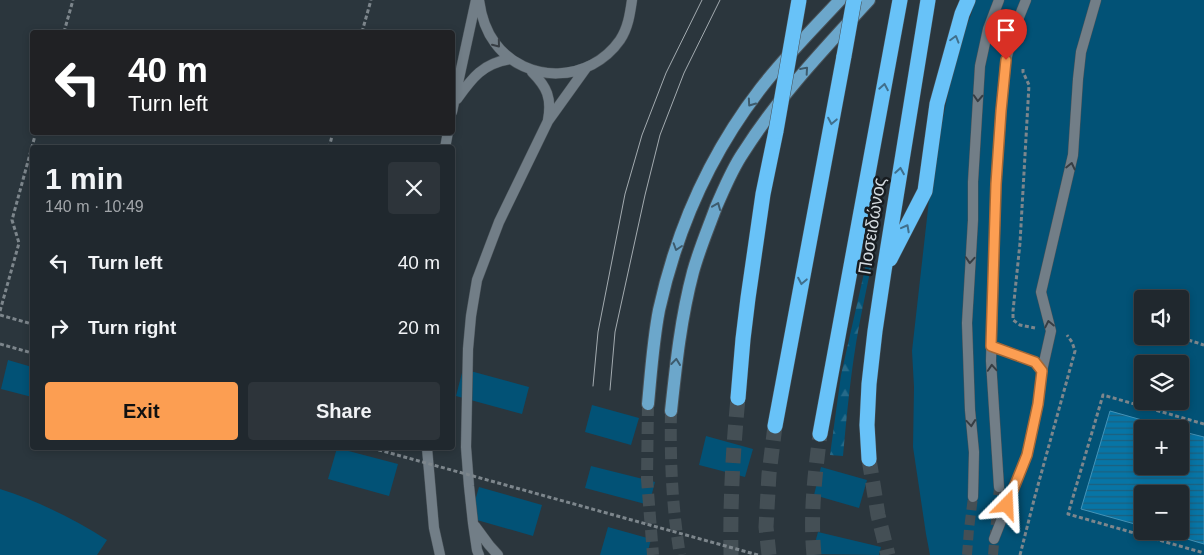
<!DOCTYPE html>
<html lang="en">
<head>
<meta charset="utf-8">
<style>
	body { margin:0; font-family:Helvetica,sans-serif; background:#2d343a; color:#f1f3f6; height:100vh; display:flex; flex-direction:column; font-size:19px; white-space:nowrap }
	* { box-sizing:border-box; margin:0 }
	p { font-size:16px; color:#a2a6aa }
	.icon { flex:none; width:28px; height:28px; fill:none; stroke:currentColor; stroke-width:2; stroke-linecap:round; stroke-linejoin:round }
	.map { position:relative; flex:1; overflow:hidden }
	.details { position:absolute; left:30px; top:145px; width:425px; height:305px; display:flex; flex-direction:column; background:#20282e; border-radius:5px; box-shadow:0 2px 8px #0003,0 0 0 1px #3d444a }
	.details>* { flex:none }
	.top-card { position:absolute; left:30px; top:30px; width:425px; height:105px; border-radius:5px; box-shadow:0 2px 8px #0003,0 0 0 1px #3d444a; background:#202124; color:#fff; overflow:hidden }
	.buttons { position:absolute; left:1134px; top:290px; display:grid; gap:10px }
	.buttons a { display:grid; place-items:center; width:55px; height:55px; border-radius:5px; background:#20282e; box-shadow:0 2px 8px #0003,0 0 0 1px #3d444a; font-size:25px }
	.pin { position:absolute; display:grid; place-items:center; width:42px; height:42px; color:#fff; margin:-51px -21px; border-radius:50% 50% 50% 0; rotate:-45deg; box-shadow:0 0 5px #0007 }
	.pin .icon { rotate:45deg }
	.me { position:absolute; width:55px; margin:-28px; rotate:21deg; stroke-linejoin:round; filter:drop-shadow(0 0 4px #0008) }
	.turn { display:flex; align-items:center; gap:18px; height:105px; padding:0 15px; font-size:22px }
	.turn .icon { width:65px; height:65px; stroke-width:2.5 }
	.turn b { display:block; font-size:35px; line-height:42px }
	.round { display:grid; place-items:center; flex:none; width:52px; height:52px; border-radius:5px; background:#2d343a }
	.summary { display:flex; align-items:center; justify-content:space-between; height:85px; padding:0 15px }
	h1 { font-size:30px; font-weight:700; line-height:38px }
	.primary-button { display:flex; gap:10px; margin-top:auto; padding:10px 15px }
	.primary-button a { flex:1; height:58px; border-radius:5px; background:#fc9e52; color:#111; font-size:20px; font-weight:700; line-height:58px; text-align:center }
	.primary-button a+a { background:#2d343a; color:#f1f3f6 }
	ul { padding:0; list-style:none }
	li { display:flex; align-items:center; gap:15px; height:65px; padding:0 15px }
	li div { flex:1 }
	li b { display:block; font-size:19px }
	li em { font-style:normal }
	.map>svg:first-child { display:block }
</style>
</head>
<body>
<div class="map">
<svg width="1204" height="555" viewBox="0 0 1204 555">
	<defs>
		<pattern id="forest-firs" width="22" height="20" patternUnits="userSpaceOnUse" patternTransform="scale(1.25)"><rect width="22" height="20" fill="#025276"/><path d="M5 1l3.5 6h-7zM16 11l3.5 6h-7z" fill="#266a89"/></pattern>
		<pattern id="water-rules" width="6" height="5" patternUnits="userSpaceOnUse" patternTransform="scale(1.25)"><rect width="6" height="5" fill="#0775a6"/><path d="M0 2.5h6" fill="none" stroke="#1d607e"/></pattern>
	</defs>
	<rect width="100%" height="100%" fill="#2b363d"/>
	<!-- green -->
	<path fill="#025276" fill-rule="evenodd" d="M 973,0 L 1204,0 L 1204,555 L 930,555 L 926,534 L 913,447 L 914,387 L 912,351 L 930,191 L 943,118 L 950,84 L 960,43 L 972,12 ZM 1142,299 L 1180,299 L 1180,336 L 1142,336 ZM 1142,364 L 1180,364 L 1180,401 L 1142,401 ZM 1142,429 L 1180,429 L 1180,466 L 1142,466 ZM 1142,494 L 1180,494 L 1180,531 L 1142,531 Z
		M 8,360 L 32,367 L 32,397 L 1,389 Z
		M 463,369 L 529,387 L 522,414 L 456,396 Z
		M 592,405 L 639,418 L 631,445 L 585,432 Z
		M 706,436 L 753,449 L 745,477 L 699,465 Z
		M 337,448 L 398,464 L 389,496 L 328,479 Z
		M 591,466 L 655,482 L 649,505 L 585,488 Z
		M 821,467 L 867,480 L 859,508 L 814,495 Z
		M 479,487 L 542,505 L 533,536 L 470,518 Z
		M 0,489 C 38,501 74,519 107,540 L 97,555 L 0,555 Z
		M 608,527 L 651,539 L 647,555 L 600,555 Z
		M 818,532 L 881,547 L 879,555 L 812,554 Z"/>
	<!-- forest -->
	<path fill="url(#forest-firs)" d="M 876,220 L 880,220 C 874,255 866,290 859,326 C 851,369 847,413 843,456 L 830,455 L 841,375 Z"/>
	<!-- water -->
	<path fill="url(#water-rules)" stroke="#4493b7" d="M 1110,411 L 1174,429 L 1142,429 L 1142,466 L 1180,466 L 1180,431 L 1204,437 L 1204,544 L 1160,531 L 1180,531 L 1180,494 L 1142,494 L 1142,526 L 1081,509 Z"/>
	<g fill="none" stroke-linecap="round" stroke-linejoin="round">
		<!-- street-tunnel -->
		<path stroke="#444f55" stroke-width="10" stroke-dasharray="10 5" stroke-linecap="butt" d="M 967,555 L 969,529 L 973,497
			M 993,555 L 999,487"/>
		<!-- primary-tunnel -->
		<path stroke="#444f55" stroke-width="12" stroke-dasharray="12 6" stroke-linecap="butt" d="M 648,404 L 647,479 L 653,555
			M 671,411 C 670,460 672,507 680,555"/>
		<!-- highway-tunnel -->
		<path stroke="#444f55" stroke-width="15" stroke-dasharray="15 8" stroke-linecap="butt" d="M 869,459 L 878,515 L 888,555
			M 731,555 C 730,503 733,450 738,398
			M 769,555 L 766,527 L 769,474 L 775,426
			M 814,555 C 810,514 815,475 820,434"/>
		<!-- lane casing -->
		<g stroke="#495258" stroke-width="11">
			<path id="lane" d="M 1042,371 L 1051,331 L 1041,292 L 1073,155 L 1078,79 L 1081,52 L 1096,0"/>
		</g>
		<!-- street casing -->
		<g stroke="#495258" stroke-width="11">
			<path id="street" d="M 479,0 C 481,15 486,31 495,43 C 526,85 590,83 620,40 C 628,28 630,14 632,0
				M 532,70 L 532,72 C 547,87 552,98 548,120
				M 457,99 C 472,78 483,63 511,59
				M 452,112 L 458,83 L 476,0
				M 445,148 L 448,132
				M 991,346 L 1035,362 L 1042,371 L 1038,404 L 1027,455 L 994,539
				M 427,448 L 434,528 L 440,555
				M 999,487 L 991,361 L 996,184 L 1001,111 L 1006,60 L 1015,27 L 1026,0
				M 973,497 L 974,452 L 970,410 L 967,323 L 973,220 L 973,182 L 980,66 L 988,29 L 999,0
				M 475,526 L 489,545 L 498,555
				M 479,555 L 477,550 L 473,523 L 469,486 L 466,447 L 468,349 L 471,316 L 477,280 L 499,222 L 548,121 L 586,68"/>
		</g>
		<!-- primary casing -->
		<g stroke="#495258" stroke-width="14">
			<path id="primary" d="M 648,404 C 651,373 653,341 659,310 C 677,228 710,154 761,88 C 785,57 813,29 840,0
				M 671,411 C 676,364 681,317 693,272 C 699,250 708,229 716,207 C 724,189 732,169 743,153 C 779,96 824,49 869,0"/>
		</g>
		<!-- highway casing -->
		<g stroke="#495258" stroke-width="16">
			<path id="highway" d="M 890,259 L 925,191 L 937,104 L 962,14 L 968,0
				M 738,398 L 743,339 L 748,298 L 763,194 L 776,131
				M 775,426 L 844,56
				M 820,434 L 900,0
				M 869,459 L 867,425 L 869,384 L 875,331 L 884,271 L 928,0"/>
		</g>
		<!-- path -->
		<path stroke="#7d868c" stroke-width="3" stroke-dasharray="4 2.5" stroke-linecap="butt" d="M 64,32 L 73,0
			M 362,32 L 371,0
			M 1023,69 L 1023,72 L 1029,85 L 1020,243 L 1013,311 L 1013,320 L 1020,325 L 1035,328
			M 329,148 L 333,132
			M 0,311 L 19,243 L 12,220 L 36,132
			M 1141,312 L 1142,319
			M 0,315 L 32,324
			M 1176,336 L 1204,345
			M 0,344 L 32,353
			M 1204,424 L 1103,395 L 1068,514 L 1204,553
			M 1020,555 L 1035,496 L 1075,351 L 1072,342 L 1067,335"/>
		<!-- lane -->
		<use href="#lane" stroke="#727e87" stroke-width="10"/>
		<!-- street -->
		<use href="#street" stroke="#727e87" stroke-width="10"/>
		<!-- primary -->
		<use href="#primary" stroke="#6ca7cb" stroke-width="12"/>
		<!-- highway -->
		<use href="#highway" stroke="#68c2f8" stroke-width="15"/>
		<!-- tram -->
		<path stroke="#a3abb0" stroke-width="1" d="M 593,386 L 598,332 L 625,194 L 642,135 L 666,73 L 702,0
			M 610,390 L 615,332 L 645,195 L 660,135 L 684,73 L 720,0"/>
		<!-- highway-bridge casing -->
		<g stroke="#495258" stroke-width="16" stroke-linecap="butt">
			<path id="highway-bridge" d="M 844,56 L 854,0
				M 776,131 L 799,0"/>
		</g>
		<!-- path-bridge -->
		<path stroke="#7d868c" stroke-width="3" stroke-dasharray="4 2.5" stroke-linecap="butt" d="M 372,448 L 758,555"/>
		<!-- highway-bridge -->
		<use href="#highway-bridge" stroke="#68c2f8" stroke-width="15"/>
	</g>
	<!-- one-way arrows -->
	<defs><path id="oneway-chevron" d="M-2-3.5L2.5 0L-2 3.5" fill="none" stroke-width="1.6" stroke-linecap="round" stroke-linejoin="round" transform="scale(1.25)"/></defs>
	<g stroke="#406f8c">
		<use href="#oneway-chevron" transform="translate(955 39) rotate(-74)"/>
		<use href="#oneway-chevron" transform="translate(884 87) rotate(-80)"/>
		<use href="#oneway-chevron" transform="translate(832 121) rotate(101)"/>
		<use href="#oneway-chevron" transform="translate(900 171) rotate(-81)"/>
		<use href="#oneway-chevron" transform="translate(906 228) rotate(-62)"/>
		<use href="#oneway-chevron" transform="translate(802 281) rotate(101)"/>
	</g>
	<g stroke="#373e44">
		<use href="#oneway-chevron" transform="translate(497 44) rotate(51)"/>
		<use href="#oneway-chevron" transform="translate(978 98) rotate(93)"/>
		<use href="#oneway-chevron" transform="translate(1071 166) rotate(-77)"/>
		<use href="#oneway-chevron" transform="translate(970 260) rotate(94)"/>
		<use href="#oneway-chevron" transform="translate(1049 324) rotate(-102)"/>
		<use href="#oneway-chevron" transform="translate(992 368) rotate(-94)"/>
		<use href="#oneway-chevron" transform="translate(971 423) rotate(85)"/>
	</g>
	<g stroke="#3d5b6d">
		<use href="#oneway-chevron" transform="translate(805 70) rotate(-49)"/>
		<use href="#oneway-chevron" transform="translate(751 103) rotate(125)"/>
		<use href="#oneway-chevron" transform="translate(717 206) rotate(-68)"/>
		<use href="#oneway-chevron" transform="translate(677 247) rotate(108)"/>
		<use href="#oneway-chevron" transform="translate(676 362) rotate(-83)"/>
	</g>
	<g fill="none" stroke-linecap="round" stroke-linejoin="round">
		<!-- route casing -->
		<g stroke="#a46735" stroke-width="12">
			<path id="route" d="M 1006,60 L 1001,111 L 996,184 L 991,346 L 1035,362 L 1042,371 L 1038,404 L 1027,455 L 1007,505"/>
		</g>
		<!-- route -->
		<use href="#route" stroke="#fc9e52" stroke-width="9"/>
	</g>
	<g text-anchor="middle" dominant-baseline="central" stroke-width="5" stroke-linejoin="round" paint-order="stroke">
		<!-- street labels -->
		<g font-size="18" fill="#d3dadf" stroke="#171c20">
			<text transform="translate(872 226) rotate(-81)">Ποσειδώνος</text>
		</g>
	</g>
</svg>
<div class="buttons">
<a><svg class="icon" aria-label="sound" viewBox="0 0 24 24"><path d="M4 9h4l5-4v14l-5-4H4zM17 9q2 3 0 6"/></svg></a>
<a><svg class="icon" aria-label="layers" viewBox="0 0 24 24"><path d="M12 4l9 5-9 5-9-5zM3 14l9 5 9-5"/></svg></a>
<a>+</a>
<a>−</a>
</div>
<div class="pin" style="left:1006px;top:60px;background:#d93025"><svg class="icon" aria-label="arrive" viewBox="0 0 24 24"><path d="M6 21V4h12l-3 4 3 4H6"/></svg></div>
<svg class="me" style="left:1007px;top:505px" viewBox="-20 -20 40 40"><path d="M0-17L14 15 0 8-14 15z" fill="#fc9e52" stroke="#fff" stroke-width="4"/></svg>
<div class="top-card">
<div class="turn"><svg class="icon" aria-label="left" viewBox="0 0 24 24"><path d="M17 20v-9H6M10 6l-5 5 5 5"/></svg><div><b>40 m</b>Turn left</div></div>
</div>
<section class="details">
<div class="summary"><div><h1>1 min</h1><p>140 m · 10:49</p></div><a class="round"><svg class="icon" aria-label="close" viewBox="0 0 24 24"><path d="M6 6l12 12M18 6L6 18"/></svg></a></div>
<ul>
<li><svg class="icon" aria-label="left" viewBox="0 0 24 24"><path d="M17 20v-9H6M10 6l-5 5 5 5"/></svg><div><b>Turn left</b></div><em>40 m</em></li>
<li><svg class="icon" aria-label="right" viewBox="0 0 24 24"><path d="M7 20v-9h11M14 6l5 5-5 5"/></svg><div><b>Turn right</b></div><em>20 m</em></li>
</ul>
<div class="primary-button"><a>Exit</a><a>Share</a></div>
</section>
</div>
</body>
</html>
